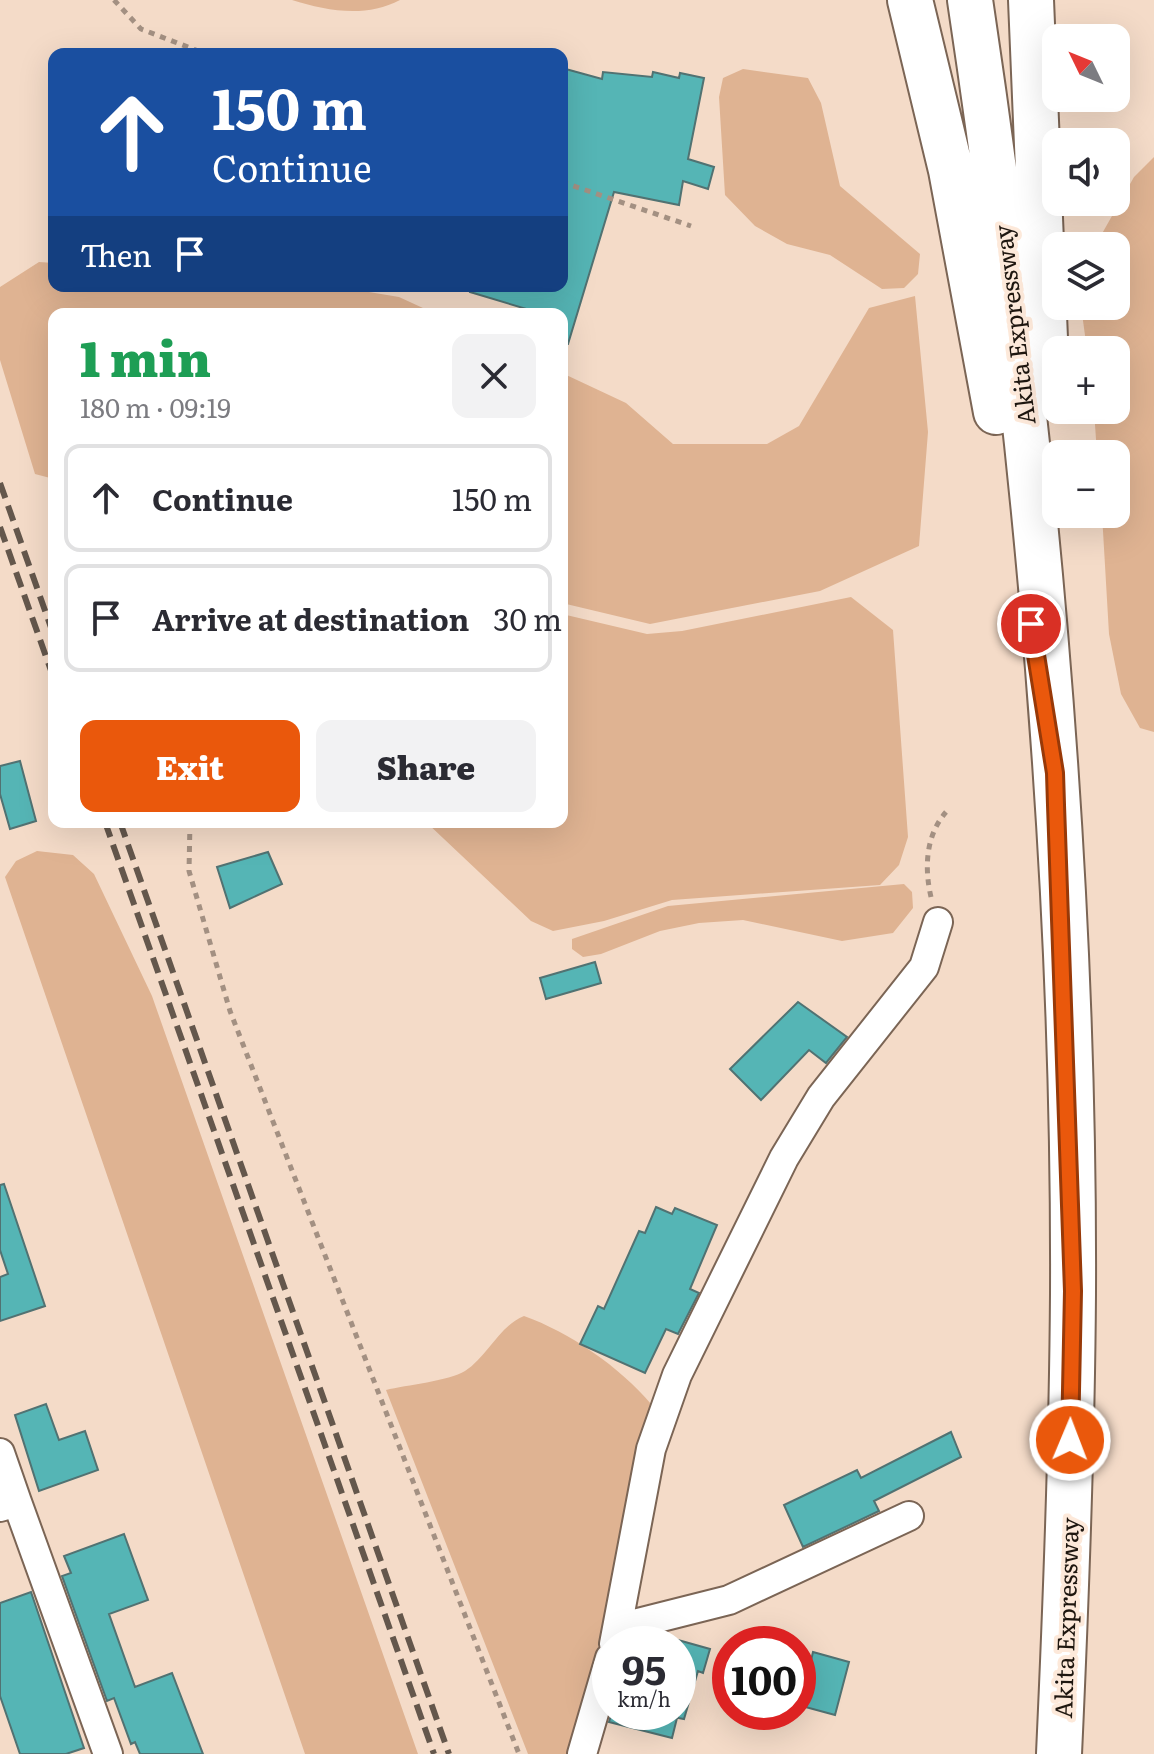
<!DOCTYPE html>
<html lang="en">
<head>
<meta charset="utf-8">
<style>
	body { margin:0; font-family:Literata,serif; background:#f2f2f3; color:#2b2b33; height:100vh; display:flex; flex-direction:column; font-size:30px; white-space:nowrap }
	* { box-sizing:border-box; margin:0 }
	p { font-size:26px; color:#7c7c81 }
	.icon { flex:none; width:44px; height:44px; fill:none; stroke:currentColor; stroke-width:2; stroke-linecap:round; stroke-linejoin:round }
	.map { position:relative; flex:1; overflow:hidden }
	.sheet { position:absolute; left:48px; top:308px; width:520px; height:520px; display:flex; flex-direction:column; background:#fff; border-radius:16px; box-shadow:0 8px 32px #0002 }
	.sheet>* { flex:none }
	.hud { position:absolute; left:48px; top:48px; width:520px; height:244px; border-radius:16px; box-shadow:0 8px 32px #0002; background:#1a4fa0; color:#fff; overflow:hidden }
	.needle { width:52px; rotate:313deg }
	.fabs { position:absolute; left:1042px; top:24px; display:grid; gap:16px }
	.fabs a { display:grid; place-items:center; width:88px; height:88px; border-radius:16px; background:#fff; box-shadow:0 8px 32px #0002; font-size:40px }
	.speed { position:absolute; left:592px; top:1626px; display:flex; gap:16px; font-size:40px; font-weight:700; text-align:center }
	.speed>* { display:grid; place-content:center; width:104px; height:104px; border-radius:50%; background:#fff; box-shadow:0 8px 32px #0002; line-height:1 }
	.speed small { font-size:20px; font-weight:400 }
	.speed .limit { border:12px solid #d22; background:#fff; color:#111 }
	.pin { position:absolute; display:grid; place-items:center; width:68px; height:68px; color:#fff; margin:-34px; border:4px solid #fff; border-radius:50%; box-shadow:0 2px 8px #0007 }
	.me { position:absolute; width:88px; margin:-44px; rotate:1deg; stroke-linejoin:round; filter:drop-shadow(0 0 6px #0008) }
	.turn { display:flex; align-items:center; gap:28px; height:168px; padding:0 32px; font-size:36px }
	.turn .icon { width:104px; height:104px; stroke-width:2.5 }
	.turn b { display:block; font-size:56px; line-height:68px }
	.then { display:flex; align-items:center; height:76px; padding:0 32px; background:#0003; gap:16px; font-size:30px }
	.round { display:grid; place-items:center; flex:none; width:84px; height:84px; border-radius:16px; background:#f2f2f3 }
	.headline { display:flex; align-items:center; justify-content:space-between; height:136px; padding:0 32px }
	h1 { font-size:48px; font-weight:800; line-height:60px; color:#1e9e55 }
	.action { display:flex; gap:16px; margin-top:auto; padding:16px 32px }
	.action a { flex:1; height:92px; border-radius:16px; background:#ea580c; color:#fff; font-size:32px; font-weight:800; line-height:92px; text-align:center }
	.action a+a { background:#f2f2f3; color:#2b2b33 }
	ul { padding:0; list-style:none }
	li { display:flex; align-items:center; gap:24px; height:108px; margin:0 16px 12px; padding:0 16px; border:4px solid #e1e1e2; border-radius:16px }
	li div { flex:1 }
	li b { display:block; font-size:30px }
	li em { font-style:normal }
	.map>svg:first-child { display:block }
</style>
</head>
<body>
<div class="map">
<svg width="1154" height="1754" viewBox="0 0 1154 1754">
	<rect width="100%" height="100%" fill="#f4dbc8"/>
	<!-- green -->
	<path fill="#dfb392" d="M 292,0 L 400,0 C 366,18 327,11 292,0 Z
		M 743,69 L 808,78 L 821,103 L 840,186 L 920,254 L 918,274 L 904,288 L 882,289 L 830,255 L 787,244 L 755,226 L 725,195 L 719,97 L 723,78 Z
		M 1154,157 L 1154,732 L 1140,728 L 1121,694 L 1109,634 L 1102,514 L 1116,514 L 1116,454 L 1097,454 L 1094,410 L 1116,410 L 1116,350 L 1087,350 L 1081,306 L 1116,306 L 1116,246 L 1095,246 L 1134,177 Z
		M 39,262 L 54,263 L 54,286 L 333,286 L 399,297 L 436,314 L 54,314 L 54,479 L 35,474 L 0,360 L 0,287 Z
		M 915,296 L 928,432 L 919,546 L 820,591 L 650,624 L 562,603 L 562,373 L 626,403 L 673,444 L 767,444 L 799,426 L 869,308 Z
		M 851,597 L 893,630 L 908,837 L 899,865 L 880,885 L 672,900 L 604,921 L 553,931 L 531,921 L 426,822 L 562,822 L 562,614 L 647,634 L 682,631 Z
		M 37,851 L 73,855 L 94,874 L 152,996 L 418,1754 L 305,1754 L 5,877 L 16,861 Z
		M 904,884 L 912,892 L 913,908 L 893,933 L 842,941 L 743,920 L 699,923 L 660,931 L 601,954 L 583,957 L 572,949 L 572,939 L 668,906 Z
		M 524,1316 C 569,1332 620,1367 651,1404 L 575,1754 L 528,1754 L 386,1390 C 406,1385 449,1381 465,1371 C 488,1356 499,1326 524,1316 Z"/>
	<!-- building -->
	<path fill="#55b5b5" stroke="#517272" stroke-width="2" d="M 562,68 L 602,79 L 603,72 L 652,77 L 653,72 L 679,78 L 680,73 L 704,78 L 688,159 L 714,167 L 708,189 L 683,181 L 679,205 L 614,192 L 568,344 L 562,344 L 562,314 L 543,314 L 470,292 L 471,286 L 562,286 Z
		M 20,761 L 36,821 L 10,829 L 0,794 L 0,766 Z
		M 268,852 L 282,884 L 230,908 L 217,867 Z
		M 595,962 L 601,983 L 546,999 L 540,978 Z
		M 798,1002 L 847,1037 L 826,1063 L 809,1050 L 761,1100 L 730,1069 Z
		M 4,1184 L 45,1306 L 0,1321 L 0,1277 L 8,1274 L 0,1250 L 0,1185 Z
		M 656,1207 L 672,1214 L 675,1208 L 717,1225 L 690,1289 L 699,1293 L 678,1334 L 666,1329 L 645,1373 L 580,1344 L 598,1306 L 604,1309 L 639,1231 L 645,1233 Z
		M 46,1404 L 59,1440 L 85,1431 L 98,1470 L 39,1491 L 15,1415 Z
		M 951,1432 L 961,1457 L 874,1501 L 879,1511 L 803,1547 L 784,1505 L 857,1470 L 861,1478 Z
		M 124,1534 L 148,1600 L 109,1614 L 135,1687 L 172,1673 L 203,1754 L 140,1754 L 135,1742 L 131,1744 L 114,1698 L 107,1701 L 62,1576 L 71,1573 L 64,1556 Z
		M 31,1592 L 84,1748 L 66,1754 L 20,1754 L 0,1696 L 0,1603 Z
		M 678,1640 L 710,1649 L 703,1673 L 698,1671 L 684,1719 L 678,1718 L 678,1714 L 672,1738 L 609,1722 L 612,1712 L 678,1712 Z
		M 813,1652 L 849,1662 L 835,1715 L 798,1705 L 798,1667 L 809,1669 Z"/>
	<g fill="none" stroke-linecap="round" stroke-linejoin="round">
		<!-- minor casing -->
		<g stroke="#7b6555" stroke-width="32">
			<path id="minor" d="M 0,1453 L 17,1502
				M 0,1507 L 17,1502 L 108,1754
				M 618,1628 L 729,1600 L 909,1516
				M 614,1644 L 651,1449 L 677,1375 L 784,1158 L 821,1097 L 924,967 L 938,922
				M 582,1754 L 610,1658"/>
		</g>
		<!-- motorway casing -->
		<g stroke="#7b6555" stroke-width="48">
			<path id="motorway" d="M 910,0 L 951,170 L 996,412
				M 970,0 C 1034,427 1075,862 1073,1294 C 1072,1448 1066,1601 1059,1754
				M 1031,0 L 1047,387"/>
		</g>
		<!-- path -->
		<path stroke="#a39082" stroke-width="5" stroke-dasharray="6 6" stroke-linecap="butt" d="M 114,0 L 141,29 L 206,54
			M 562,182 L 691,226
			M 190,822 L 189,871 L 230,1011 L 519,1754
			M 931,897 C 924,867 926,835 946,812"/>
		<!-- minor -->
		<use href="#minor" stroke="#fff" stroke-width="28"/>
		<!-- motorway -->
		<use href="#motorway" stroke="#fff" stroke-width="44"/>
		<!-- rail -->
		<path stroke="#64574c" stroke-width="6" stroke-dasharray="16 8" stroke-linecap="butt" d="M 0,483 L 54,636
			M 0,527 L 54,679
			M 105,822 L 434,1754
			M 120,822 L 449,1754"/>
	</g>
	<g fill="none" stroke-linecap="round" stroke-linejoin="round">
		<!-- route casing -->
		<g stroke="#983908" stroke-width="20">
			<path id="route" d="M 1031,624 L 1055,773 L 1056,805 L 1073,1291 L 1070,1440"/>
		</g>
		<!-- route -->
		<use href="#route" stroke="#ea580c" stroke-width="14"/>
	</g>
	<g text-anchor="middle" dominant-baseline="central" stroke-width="8" stroke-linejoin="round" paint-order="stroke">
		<!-- street labels -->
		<g font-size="24" fill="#1e160f" stroke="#fde9da">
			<text transform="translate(1013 325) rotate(-97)">Akita Expressway</text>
			<text transform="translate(1065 1618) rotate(-88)">Akita Expressway</text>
		</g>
	</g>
</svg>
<div class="fabs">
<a><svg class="needle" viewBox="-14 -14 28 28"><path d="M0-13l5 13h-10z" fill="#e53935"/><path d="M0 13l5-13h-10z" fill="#7c7c81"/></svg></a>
<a><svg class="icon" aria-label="sound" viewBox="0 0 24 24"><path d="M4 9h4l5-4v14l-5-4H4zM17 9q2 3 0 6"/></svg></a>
<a><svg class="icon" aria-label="layers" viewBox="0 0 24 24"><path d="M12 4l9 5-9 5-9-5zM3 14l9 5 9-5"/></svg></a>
<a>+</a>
<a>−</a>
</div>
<div class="speed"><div>95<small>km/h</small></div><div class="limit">100</div></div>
<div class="pin" style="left:1031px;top:624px;background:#d93025"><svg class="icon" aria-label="arrive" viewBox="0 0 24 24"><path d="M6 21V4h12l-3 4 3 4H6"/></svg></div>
<svg class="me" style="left:1070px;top:1440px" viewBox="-20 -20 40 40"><circle r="17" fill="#ea580c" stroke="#fff" stroke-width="3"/><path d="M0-11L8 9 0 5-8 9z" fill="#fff"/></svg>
<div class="hud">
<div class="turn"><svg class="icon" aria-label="ahead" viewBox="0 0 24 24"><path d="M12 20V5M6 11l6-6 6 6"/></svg><div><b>150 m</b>Continue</div></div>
<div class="then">Then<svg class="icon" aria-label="arrive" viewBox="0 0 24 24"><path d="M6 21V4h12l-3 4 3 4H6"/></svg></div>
</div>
<section class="sheet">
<div class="headline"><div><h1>1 min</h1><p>180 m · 09:19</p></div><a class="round"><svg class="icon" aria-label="close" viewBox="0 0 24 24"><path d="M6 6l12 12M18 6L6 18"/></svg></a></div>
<ul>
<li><svg class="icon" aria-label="ahead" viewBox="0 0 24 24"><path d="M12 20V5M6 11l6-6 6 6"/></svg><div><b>Continue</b></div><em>150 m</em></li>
<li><svg class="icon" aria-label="arrive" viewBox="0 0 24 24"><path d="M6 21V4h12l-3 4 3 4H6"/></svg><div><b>Arrive at destination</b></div><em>30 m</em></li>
</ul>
<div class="action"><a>Exit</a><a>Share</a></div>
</section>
</div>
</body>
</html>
